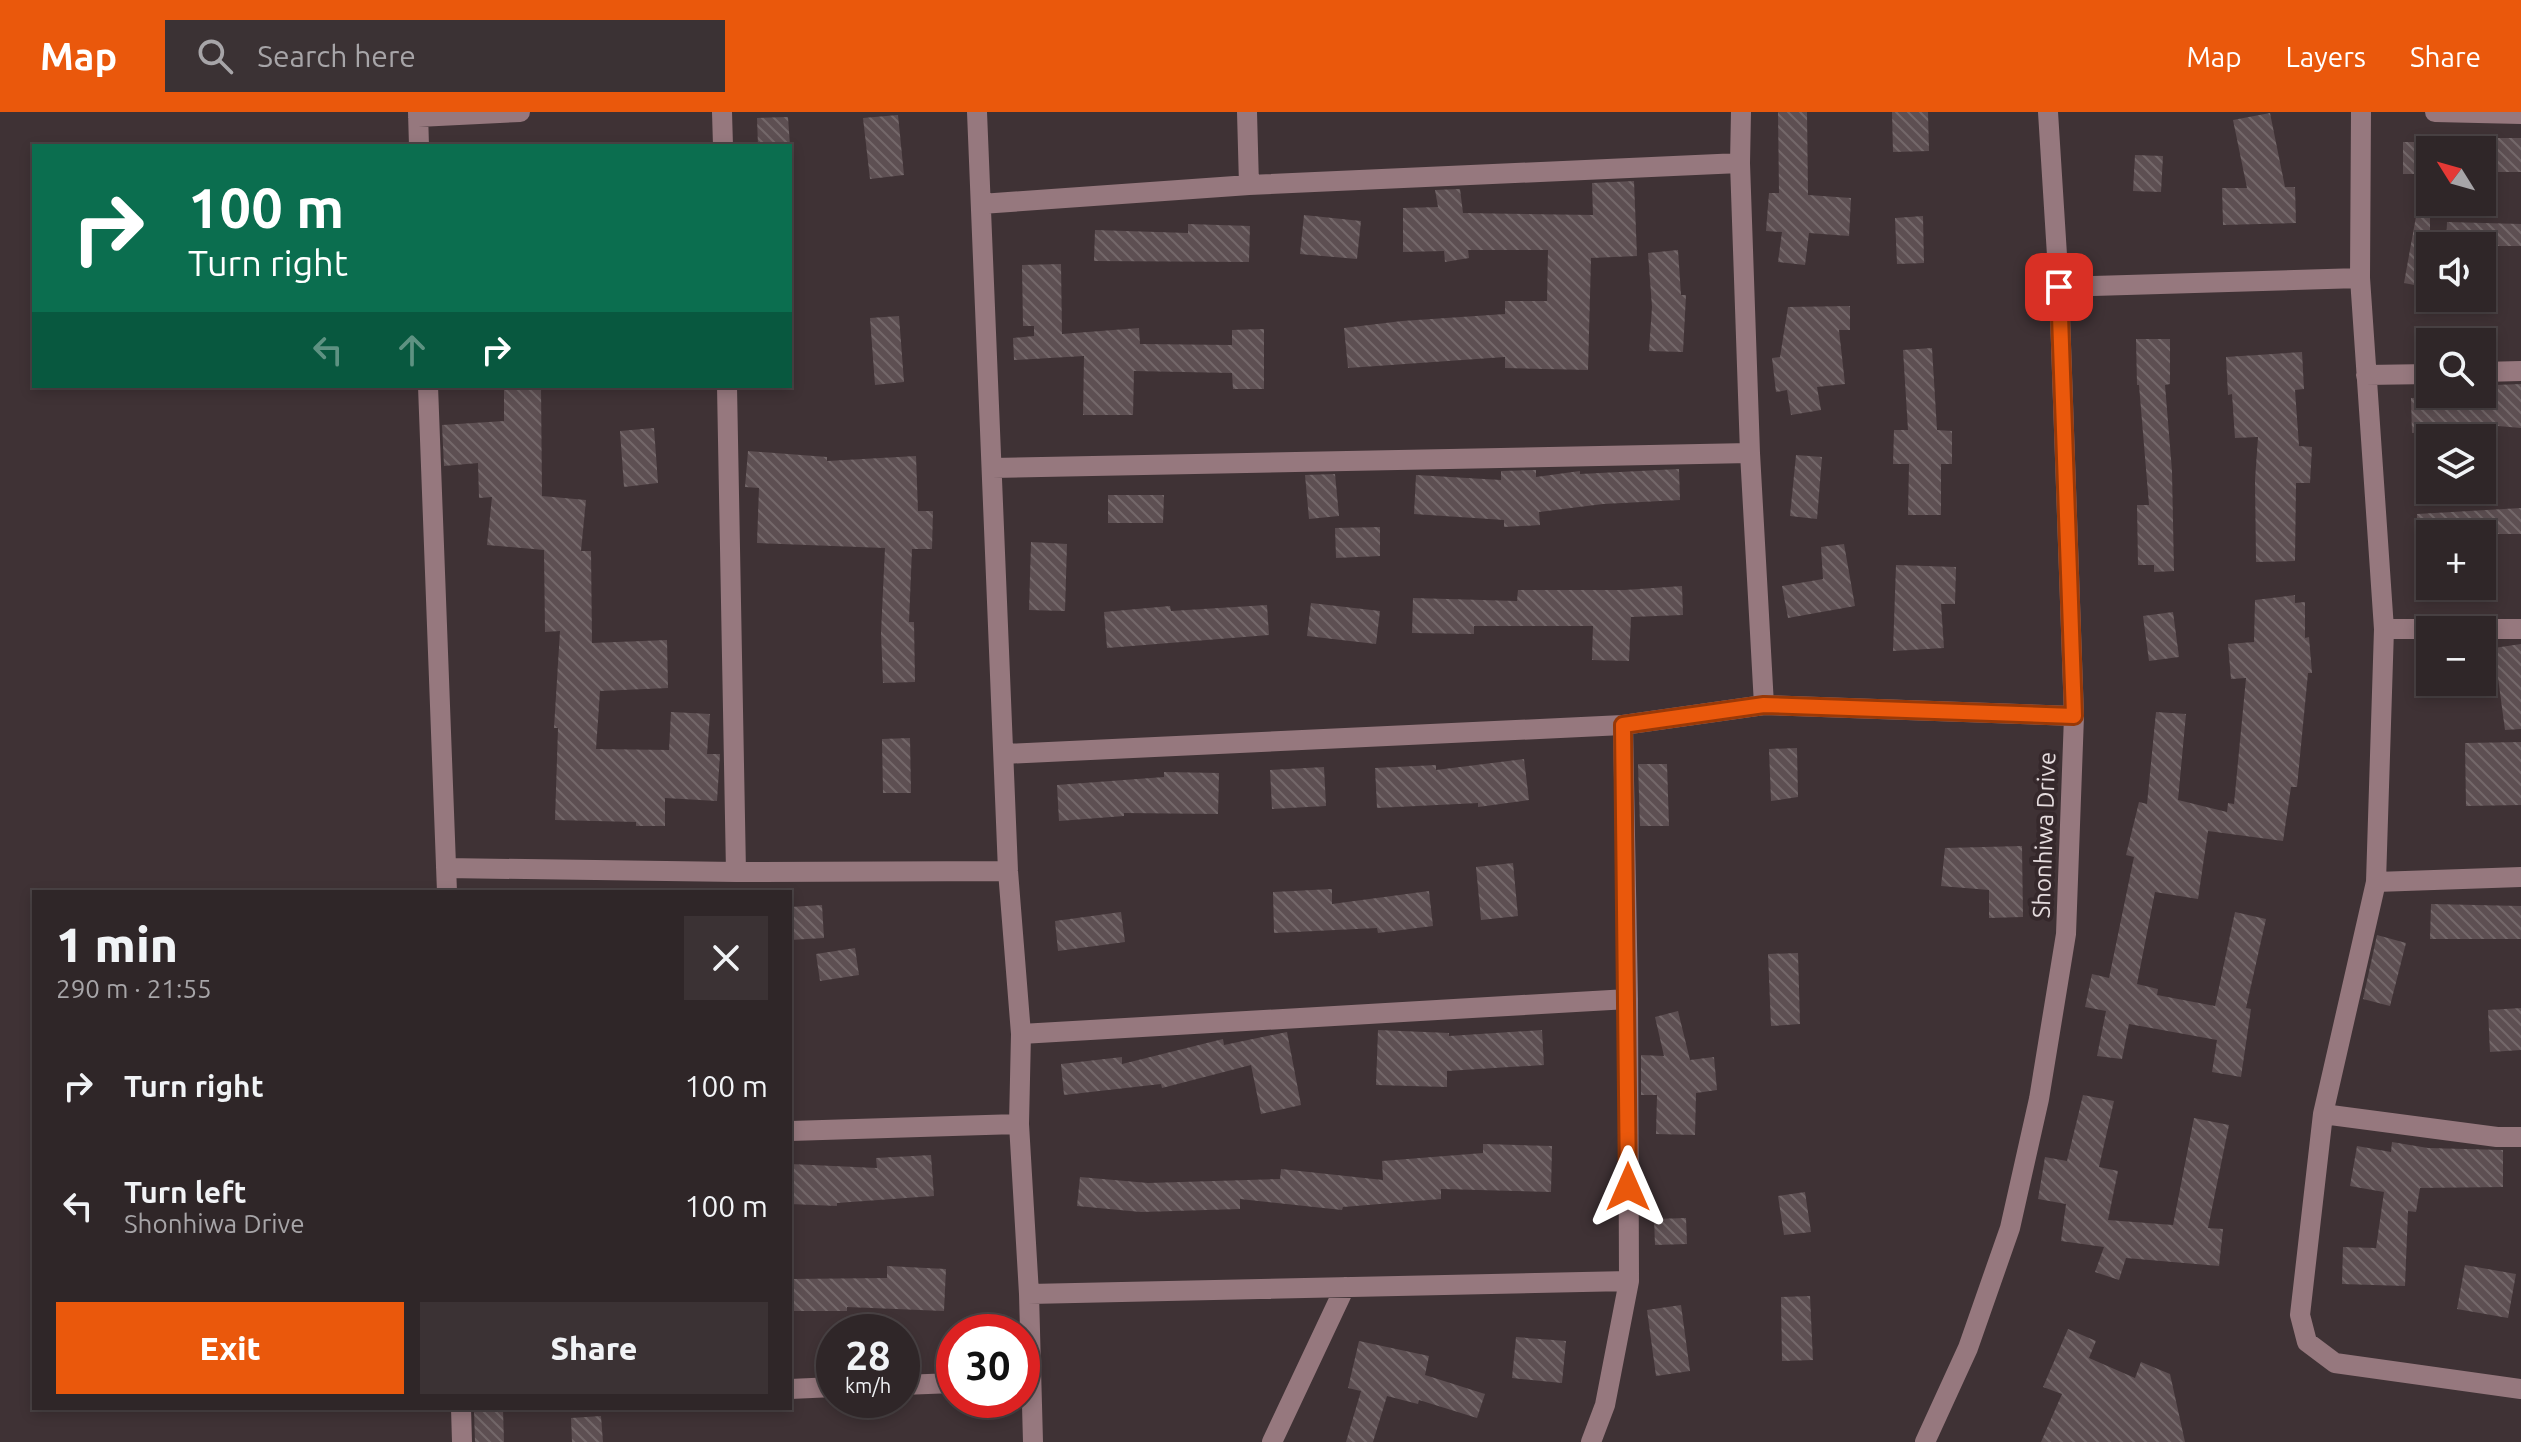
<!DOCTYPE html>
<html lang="en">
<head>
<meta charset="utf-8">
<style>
	body { margin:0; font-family:Ubuntu,sans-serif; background:#3b3234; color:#f1f3f6; height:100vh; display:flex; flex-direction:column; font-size:30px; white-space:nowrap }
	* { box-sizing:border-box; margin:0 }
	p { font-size:26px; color:#a7a5a8 }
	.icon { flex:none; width:44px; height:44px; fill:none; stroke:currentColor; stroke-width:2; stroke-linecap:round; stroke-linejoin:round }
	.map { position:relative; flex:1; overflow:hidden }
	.details { position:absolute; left:32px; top:778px; width:760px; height:520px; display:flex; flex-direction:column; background:#2f2628; border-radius:0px; box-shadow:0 4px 12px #0003,0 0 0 2px #4a4345 }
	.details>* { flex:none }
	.banner { position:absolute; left:32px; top:32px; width:760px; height:244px; border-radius:0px; box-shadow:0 4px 12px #0003,0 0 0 2px #4a4345; background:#0b6e4f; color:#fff; overflow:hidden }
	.needle { width:52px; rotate:307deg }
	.fabs { position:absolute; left:2416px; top:24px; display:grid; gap:16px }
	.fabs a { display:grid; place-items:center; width:80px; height:80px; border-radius:0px; background:#2f2628; box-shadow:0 4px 12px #0003,0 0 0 2px #4a4345; font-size:40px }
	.speed { position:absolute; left:816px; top:1202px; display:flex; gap:16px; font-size:40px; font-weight:700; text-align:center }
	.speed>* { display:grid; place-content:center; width:104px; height:104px; border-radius:50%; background:#2f2628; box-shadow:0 4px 12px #0003,0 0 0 2px #4a4345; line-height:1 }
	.speed small { font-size:20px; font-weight:400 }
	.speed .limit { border:12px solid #d22; background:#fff; color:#111 }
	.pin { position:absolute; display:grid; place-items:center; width:68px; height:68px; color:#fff; margin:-34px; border-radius:16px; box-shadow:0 4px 12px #0006 }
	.me { position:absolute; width:88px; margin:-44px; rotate:0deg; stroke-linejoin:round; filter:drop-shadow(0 0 6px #0008) }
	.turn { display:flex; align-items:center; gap:28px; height:168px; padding:0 24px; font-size:36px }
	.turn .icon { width:104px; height:104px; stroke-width:2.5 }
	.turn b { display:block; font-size:56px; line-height:68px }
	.lanes { display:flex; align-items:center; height:76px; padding:0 24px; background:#0003; justify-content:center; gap:40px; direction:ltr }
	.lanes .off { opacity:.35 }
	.round { display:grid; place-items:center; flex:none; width:84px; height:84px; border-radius:0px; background:#3b3234 }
	.headline { display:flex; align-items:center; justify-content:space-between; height:136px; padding:0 24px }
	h1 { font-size:48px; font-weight:800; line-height:60px }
	.button { display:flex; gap:16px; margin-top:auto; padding:16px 24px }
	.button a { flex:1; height:92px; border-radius:0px; background:#ea580c; color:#fff; font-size:32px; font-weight:800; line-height:92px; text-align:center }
	.button a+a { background:#3b3234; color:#f1f3f6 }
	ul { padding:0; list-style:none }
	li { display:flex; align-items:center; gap:24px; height:120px; padding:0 24px }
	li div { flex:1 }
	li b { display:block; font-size:30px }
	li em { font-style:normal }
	header { display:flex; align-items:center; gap:48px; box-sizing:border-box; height:112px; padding:0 40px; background:#ea580c; color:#fff }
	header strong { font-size:38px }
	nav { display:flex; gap:44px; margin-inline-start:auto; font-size:28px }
	.search { width:560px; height:72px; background:#3b3234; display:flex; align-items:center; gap:20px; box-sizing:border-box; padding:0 28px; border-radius:0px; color:#a7a5a8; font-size:30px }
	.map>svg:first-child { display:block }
</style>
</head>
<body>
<header>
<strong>Map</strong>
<div class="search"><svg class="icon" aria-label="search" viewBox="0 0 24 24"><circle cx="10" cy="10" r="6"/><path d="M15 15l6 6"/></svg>Search here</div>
<nav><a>Map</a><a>Layers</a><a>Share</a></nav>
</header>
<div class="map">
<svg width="2521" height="1330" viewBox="0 0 2521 1330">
	<defs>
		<pattern id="building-back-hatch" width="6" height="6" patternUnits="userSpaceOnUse" patternTransform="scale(2)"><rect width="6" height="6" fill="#5d4f52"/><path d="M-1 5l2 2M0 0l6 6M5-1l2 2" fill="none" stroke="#74686a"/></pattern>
	</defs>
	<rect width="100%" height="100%" fill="#3f3235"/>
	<!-- building -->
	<path fill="url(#building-back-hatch)" d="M 1778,0 L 1807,0 L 1808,83 L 1851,86 L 1849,124 L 1809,121 L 1805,153 L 1778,150 L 1782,120 L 1766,119 L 1769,81 L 1779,81 Z
		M 1892,0 L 1928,0 L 1929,39 L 1893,40 Z
		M 2270,1 L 2285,75 L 2295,75 L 2296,111 L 2223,113 L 2222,76 L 2247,76 L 2233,8 Z
		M 898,3 L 904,63 L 870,67 L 863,6 Z
		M 788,5 L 790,34 L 758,34 L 757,6 Z
		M 2486,26 L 2521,26 L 2521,60 L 2486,60 Z
		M 2403,30 L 2430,30 L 2430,62 L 2403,62 Z
		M 2135,43 L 2163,44 L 2161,80 L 2133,79 Z
		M 1634,69 L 1637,144 L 1591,146 L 1588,258 L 1505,256 L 1505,245 L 1348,256 L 1344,216 L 1402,209 L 1505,202 L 1505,189 L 1547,189 L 1548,138 L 1468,138 L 1469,146 L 1445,150 L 1444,139 L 1403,140 L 1403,96 L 1438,95 L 1435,78 L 1460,77 L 1463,101 L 1593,103 L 1592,71 Z
		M 2417,99 L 2430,100 L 2430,176 L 2404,171 Z
		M 1304,103 L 1361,109 L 1357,147 L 1300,142 Z
		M 1923,104 L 1924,151 L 1897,152 L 1895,106 Z
		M 2447,110 L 2521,112 L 2521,134 L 2446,134 Z
		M 1188,112 L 1250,114 L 1249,150 L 1094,149 L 1095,118 L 1188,121 Z
		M 1678,138 L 1681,183 L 1686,183 L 1683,240 L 1649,239 L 1652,195 L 1648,141 Z
		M 1061,152 L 1062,222 L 1139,216 L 1140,232 L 1232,233 L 1232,218 L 1264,217 L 1264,277 L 1233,277 L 1232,261 L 1134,259 L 1133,303 L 1083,303 L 1084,244 L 1014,248 L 1013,226 L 1034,224 L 1034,214 L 1023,214 L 1022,153 Z
		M 1850,194 L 1850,218 L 1839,218 L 1845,272 L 1817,275 L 1821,298 L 1791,303 L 1787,278 L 1776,280 L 1772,246 L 1780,245 L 1788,195 Z
		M 899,204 L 904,270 L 875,273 L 870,206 Z
		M 2136,227 L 2170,227 L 2170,272 L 2165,273 L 2172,359 L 2174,459 L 2154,460 L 2154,453 L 2138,453 L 2137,393 L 2149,393 L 2139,273 L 2137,273 Z
		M 1932,236 L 1937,318 L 1952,319 L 1952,352 L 1941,352 L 1941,403 L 1908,403 L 1909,352 L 1893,352 L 1894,318 L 1908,318 L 1903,238 Z
		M 2302,240 L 2304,277 L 2295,278 L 2299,334 L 2312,335 L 2310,371 L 2296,371 L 2295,449 L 2256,450 L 2255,368 L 2258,325 L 2235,326 L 2232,282 L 2228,283 L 2226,245 Z
		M 2521,272 L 2521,316 L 2463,311 L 2463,319 L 2412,321 L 2411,286 L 2494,284 L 2495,273 Z
		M 504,274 L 541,274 L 542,384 L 586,388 L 581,439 L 591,439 L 592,531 L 667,528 L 668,576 L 600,579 L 596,637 L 669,638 L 671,600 L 710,602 L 707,642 L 720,642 L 717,689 L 665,686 L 665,714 L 636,714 L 636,710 L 555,708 L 558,616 L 554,616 L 560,519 L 545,520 L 544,438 L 487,433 L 492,385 L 479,386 L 478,351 L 444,354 L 442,313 L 504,309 Z
		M 654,316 L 658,371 L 624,375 L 620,319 Z
		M 748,339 L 827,345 L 827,349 L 916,344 L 918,399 L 933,399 L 932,437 L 912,437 L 909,510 L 914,510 L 915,570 L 883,571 L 881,521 L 885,436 L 757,431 L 759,376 L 745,375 Z
		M 1796,343 L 1822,345 L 1817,407 L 1790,404 Z
		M 1679,357 L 1680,388 L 1603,392 L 1539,400 L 1540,413 L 1504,415 L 1504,408 L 1414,402 L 1416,363 L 1501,368 L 1501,359 L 1536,358 L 1536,365 L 1580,359 L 1580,362 Z
		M 1335,362 L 1339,404 L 1309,407 L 1305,363 Z
		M 1108,383 L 1164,383 L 1163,411 L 1108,411 Z
		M 2521,396 L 2521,422 L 2417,422 L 2417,402 Z
		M 1380,415 L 1380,444 L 1336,446 L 1335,416 Z
		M 1031,430 L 1067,432 L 1065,499 L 1029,498 Z
		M 1844,432 L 1855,494 L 1788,506 L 1782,474 L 1823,467 L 1821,435 Z
		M 1896,453 L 1956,455 L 1955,492 L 1941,492 L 1944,536 L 1893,539 Z
		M 1682,474 L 1683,503 L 1631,505 L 1629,549 L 1592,548 L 1593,514 L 1474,514 L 1474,522 L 1412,521 L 1413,486 L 1517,489 L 1518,478 L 1625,478 Z
		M 2295,483 L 2295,491 L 2305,490 L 2305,526 L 2309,525 L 2312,561 L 2308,561 L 2297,675 L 2291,675 L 2283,729 L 2208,719 L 2198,787 L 2155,780 L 2137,872 L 2158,877 L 2157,883 L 2215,894 L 2235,800 L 2266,807 L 2246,896 L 2251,897 L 2241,965 L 2212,960 L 2217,928 L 2129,912 L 2122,947 L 2097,944 L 2106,899 L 2085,895 L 2092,862 L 2109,866 L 2134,745 L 2126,743 L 2139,690 L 2147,692 L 2156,600 L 2186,602 L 2178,688 L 2227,700 L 2228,691 L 2234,692 L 2246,566 L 2231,567 L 2228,532 L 2254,530 L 2255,488 Z
		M 1311,491 L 1380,499 L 1376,532 L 1307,524 Z
		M 1267,493 L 1269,523 L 1107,536 L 1104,500 L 1170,494 L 1171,499 Z
		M 2173,500 L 2179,545 L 2149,549 L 2143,504 Z
		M 2521,532 L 2521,617 L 2505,618 L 2494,536 Z
		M 910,626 L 911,681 L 883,681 L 882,627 Z
		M 2521,630 L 2521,693 L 2466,694 L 2465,631 Z
		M 1797,636 L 1798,685 L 1771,689 L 1769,637 Z
		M 1524,647 L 1529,688 L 1478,695 L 1478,691 L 1377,696 L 1375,656 L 1436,653 L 1436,658 Z
		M 1638,652 L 1667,652 L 1669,714 L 1640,714 Z
		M 1324,655 L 1326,694 L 1272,697 L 1270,658 Z
		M 1164,660 L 1219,661 L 1218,702 L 1124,701 L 1124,704 L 1059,709 L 1057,673 L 1164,665 Z
		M 2022,734 L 2023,805 L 1989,806 L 1989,778 L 1941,774 L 1945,736 Z
		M 1513,751 L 1518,804 L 1481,808 L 1476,755 Z
		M 1332,777 L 1332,792 L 1429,779 L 1433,814 L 1378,821 L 1377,816 L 1274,821 L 1273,780 Z
		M 2431,792 L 2521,794 L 2521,827 L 2430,827 Z
		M 822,793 L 824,826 L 790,828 L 790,795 Z
		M 1121,800 L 1125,830 L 1058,839 L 1055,809 Z
		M 2377,823 L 2406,831 L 2390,894 L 2363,887 Z
		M 855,836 L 859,863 L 820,869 L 816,842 Z
		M 1798,841 L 1800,912 L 1771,914 L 1768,842 Z
		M 2521,896 L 2521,938 L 2490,940 L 2488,898 Z
		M 1678,899 L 1690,948 L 1714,945 L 1717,978 L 1696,981 L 1695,1023 L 1656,1022 L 1657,983 L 1641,983 L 1641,943 L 1664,944 L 1655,905 Z
		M 1378,918 L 1449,921 L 1449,924 L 1542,918 L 1544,953 L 1447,959 L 1447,975 L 1376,973 Z
		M 1287,920 L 1301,993 L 1261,1002 L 1251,953 L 1162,976 L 1161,972 L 1064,983 L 1061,952 L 1122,945 L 1122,952 L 1223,927 L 1224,933 Z
		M 2083,983 L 2114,989 L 2099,1055 L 2118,1059 L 2108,1108 L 2173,1113 L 2194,1006 L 2229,1013 L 2208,1116 L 2223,1117 L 2219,1154 L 2126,1146 L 2119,1168 L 2095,1160 L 2104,1135 L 2061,1129 L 2066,1092 L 2038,1087 L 2045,1045 L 2067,1049 Z
		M 2392,1030 L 2428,1036 L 2503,1038 L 2503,1075 L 2420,1076 L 2416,1100 L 2408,1099 L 2405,1174 L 2342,1172 L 2343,1135 L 2376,1136 L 2384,1080 L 2350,1074 L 2357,1034 L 2391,1040 Z
		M 1483,1032 L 1552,1034 L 1551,1080 L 1441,1077 L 1441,1087 L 1343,1095 L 1342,1098 L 1240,1087 L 1240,1097 L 1141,1100 L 1077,1094 L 1080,1065 L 1148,1071 L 1280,1067 L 1281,1057 L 1383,1068 L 1382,1049 L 1483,1041 Z
		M 931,1043 L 934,1084 L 837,1091 L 837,1094 L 790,1092 L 790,1052 L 877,1056 L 876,1046 Z
		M 1805,1080 L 1811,1120 L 1784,1123 L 1778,1084 Z
		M 1686,1106 L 1687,1132 L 1655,1133 L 1654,1107 Z
		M 2465,1153 L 2516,1162 L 2508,1206 L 2457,1197 Z
		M 887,1154 L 946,1157 L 944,1199 L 847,1195 L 847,1199 L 790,1199 L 790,1167 L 887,1166 Z
		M 1810,1184 L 1813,1248 L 1782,1249 L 1781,1185 Z
		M 1681,1193 L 1690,1259 L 1656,1264 L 1647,1198 Z
		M 2068,1217 L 2096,1229 L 2089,1246 L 2135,1266 L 2141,1250 L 2170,1262 L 2185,1330 L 2041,1330 L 2062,1282 L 2043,1275 Z
		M 1516,1225 L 1566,1229 L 1562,1271 L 1512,1266 Z
		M 1359,1229 L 1429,1244 L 1425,1263 L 1485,1282 L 1477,1306 L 1419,1288 L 1418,1292 L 1387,1284 L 1373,1330 L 1346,1330 L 1361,1279 L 1348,1276 Z
		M 503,1297 L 504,1330 L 475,1330 L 474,1298 Z
		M 601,1304 L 603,1330 L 572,1330 L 571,1306 Z"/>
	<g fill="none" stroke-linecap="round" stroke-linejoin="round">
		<!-- minor -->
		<path stroke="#96787e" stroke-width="20" d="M 418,0 L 419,34
			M 722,0 L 723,34
			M 977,0 L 1008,759 L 1021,922 L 1019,1012 L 1029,1182 L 1033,1330
			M 1247,0 L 1249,73
			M 1741,0 L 1740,51 L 1750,341 L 1764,593
			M 2361,0 L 2360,166 L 2384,517 L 2376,770 L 2323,1002 L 2300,1203 L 2307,1230 L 2335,1251 L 2521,1277
			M 2435,0 L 2521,2
			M 418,5 L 520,0
			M 981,92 L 1249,73 L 1740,51
			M 2059,175 L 2360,166
			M 2482,260 L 2521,259
			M 2366,263 L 2430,262
			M 428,274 L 447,780
			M 727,274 L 736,760
			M 992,356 L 1750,341
			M 2384,517 L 2521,517
			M 1004,642 L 1623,613 L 1764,593 L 2074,604
			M 446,756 L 736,760 L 1008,759
			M 2376,770 L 2521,765
			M 1021,922 L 1628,887
			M 2323,1002 L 2497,1025 L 2521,1025
			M 790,1019 L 1019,1012
			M 1029,1182 L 1629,1169
			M 902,1273 L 954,1271
			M 790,1277 L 834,1275
			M 461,1296 L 462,1330
			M 1272,1330 L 1345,1175
			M 1591,1330 L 1605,1293 L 1629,1169 L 1628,887 L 1623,613
			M 1925,1330 L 1968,1236 L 2010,1116 L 2039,987 L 2066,822 L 2074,604 L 2059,175 L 2048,0"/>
	</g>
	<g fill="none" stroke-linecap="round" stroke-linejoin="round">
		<!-- route casing -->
		<g stroke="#983908" stroke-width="20">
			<path id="route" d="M 1628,1075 L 1623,613 L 1764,593 L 2074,604 L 2059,175"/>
		</g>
		<!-- route -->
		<use href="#route" stroke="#ea580c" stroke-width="14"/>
	</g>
	<g text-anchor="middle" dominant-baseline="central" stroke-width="8" stroke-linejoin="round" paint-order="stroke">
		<!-- street labels -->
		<g font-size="24" fill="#e5dcde" stroke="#35282b">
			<text transform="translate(2044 723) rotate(-88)">Shonhiwa Drive</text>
		</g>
	</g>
</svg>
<div class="fabs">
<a><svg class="needle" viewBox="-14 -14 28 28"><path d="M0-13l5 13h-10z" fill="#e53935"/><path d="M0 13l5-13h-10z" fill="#a7a5a8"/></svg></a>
<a><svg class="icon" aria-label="sound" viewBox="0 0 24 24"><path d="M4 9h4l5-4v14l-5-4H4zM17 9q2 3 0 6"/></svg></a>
<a><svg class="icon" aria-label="search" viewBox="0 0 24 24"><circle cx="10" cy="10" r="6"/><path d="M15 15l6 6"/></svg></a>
<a><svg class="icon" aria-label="layers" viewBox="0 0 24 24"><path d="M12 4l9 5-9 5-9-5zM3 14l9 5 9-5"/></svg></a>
<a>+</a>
<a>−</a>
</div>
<div class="speed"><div>28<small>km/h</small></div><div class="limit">30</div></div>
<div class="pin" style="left:2059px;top:175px;background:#d93025"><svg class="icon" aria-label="arrive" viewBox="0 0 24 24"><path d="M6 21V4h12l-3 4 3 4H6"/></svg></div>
<svg class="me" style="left:1628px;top:1075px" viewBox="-20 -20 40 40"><path d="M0-17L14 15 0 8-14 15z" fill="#ea580c" stroke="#fff" stroke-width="4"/></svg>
<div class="banner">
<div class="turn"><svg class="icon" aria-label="right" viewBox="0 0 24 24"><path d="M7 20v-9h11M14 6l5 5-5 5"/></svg><div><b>100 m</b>Turn right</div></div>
<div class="lanes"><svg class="icon off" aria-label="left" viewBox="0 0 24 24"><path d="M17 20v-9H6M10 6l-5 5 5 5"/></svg><svg class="icon off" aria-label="ahead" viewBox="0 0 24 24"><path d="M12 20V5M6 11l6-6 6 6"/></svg><svg class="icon" aria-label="right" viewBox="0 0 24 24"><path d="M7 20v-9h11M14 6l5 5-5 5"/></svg></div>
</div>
<section class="details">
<div class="headline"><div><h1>1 min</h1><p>290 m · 21:55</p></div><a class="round"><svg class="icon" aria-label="close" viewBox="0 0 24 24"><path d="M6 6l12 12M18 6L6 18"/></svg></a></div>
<ul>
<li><svg class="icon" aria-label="right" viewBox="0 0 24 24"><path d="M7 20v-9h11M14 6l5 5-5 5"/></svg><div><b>Turn right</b></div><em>100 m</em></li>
<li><svg class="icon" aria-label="left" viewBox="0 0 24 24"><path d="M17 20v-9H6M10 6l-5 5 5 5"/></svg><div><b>Turn left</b><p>Shonhiwa Drive</p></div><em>100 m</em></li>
</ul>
<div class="button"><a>Exit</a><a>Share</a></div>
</section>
</div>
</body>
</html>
